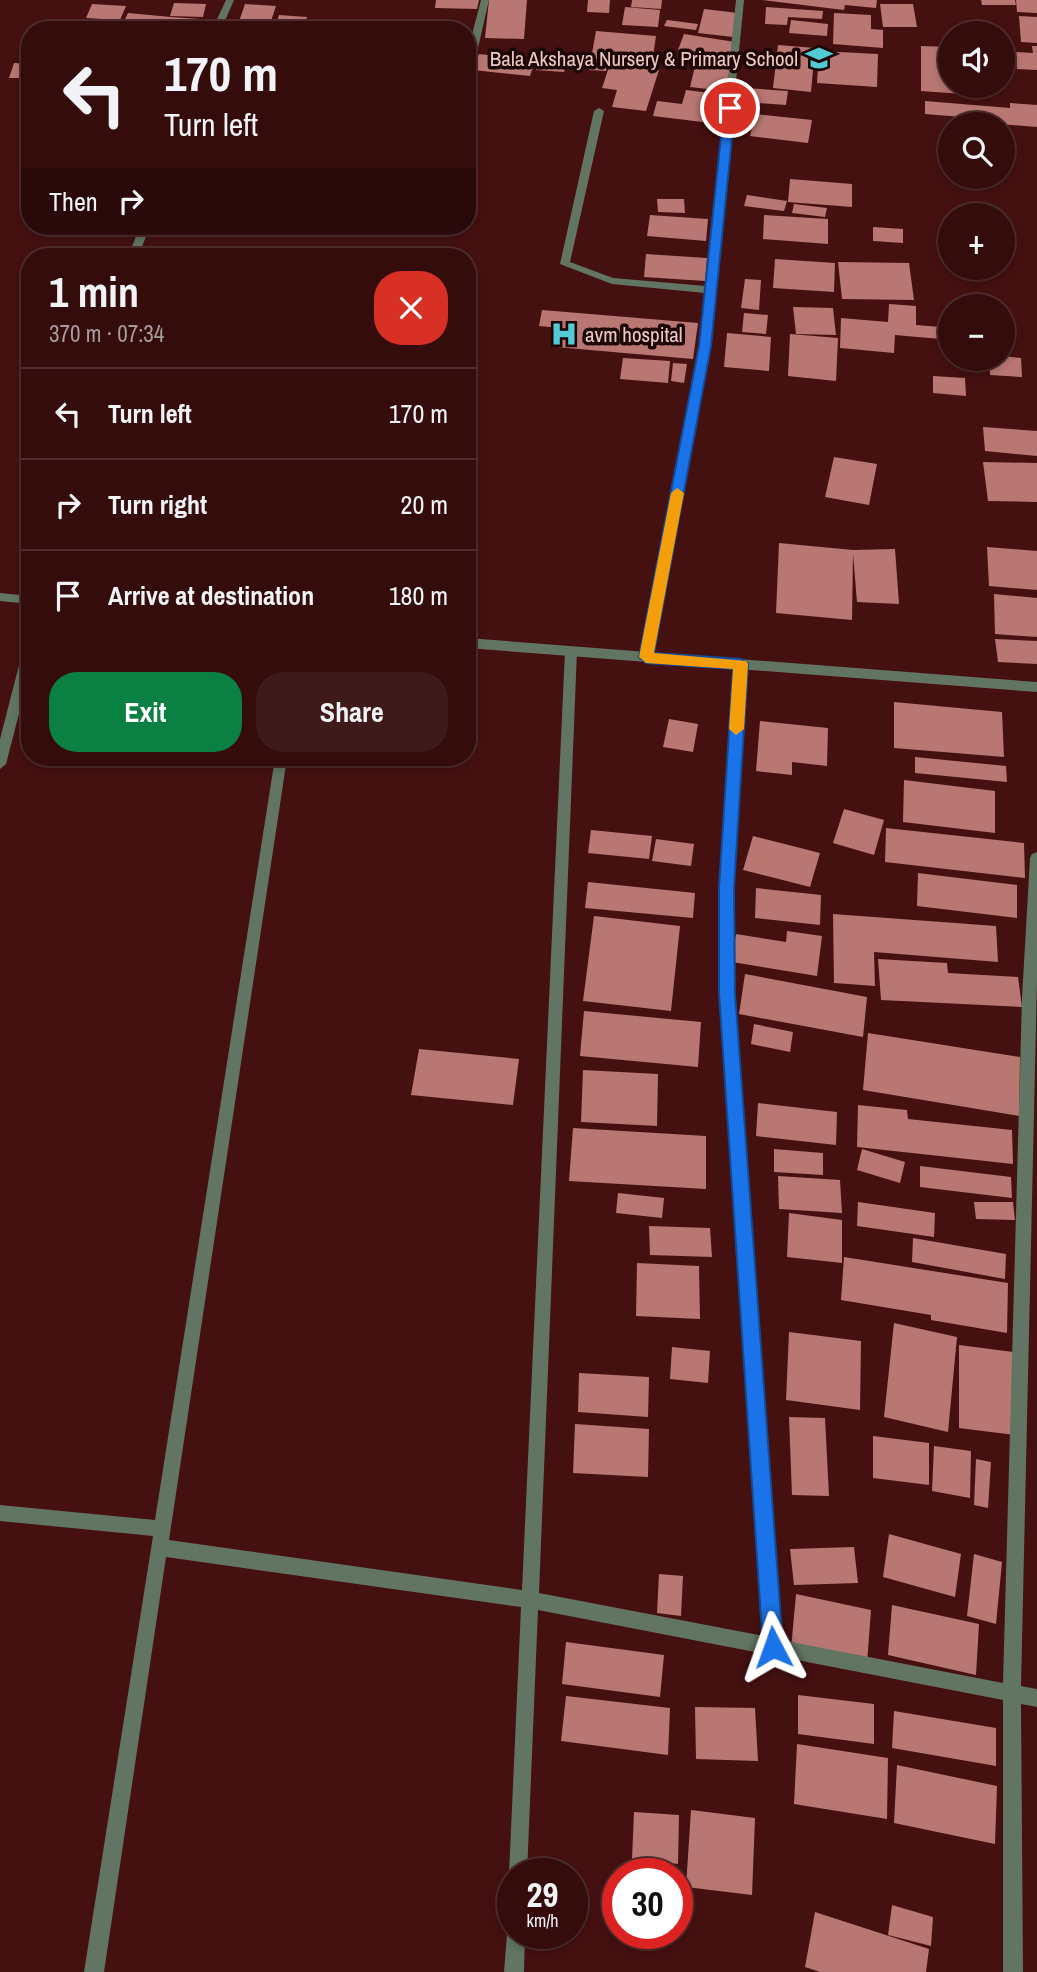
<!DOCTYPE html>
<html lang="en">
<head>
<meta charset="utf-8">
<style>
	body { margin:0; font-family:"Archivo Narrow",sans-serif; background:#3f1a1a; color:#f1f3f6; height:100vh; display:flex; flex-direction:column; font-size:26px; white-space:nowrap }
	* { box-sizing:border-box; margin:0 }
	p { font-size:23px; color:#a99b9d }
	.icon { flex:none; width:38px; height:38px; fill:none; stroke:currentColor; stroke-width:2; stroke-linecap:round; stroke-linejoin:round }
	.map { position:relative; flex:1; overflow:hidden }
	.panel { position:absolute; left:21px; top:248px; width:455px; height:518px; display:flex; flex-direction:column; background:#340c0c; border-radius:28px; box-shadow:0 4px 10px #0003,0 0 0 2px #4e2c2d }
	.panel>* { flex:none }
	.top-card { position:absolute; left:21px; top:21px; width:455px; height:214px; border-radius:28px; box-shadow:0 4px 10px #0003,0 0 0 2px #4e2c2d; background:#340c0c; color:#f1f3f6; overflow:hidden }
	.controls { position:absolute; left:938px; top:21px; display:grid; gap:14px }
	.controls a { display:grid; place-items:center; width:77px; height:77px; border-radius:50%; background:#340c0c; box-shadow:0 4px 10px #0003,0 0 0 2px #4e2c2d; font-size:35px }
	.speed { position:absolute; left:497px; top:1858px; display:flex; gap:14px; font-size:35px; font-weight:700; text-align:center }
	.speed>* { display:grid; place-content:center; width:91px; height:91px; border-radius:50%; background:#340c0c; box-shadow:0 4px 10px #0003,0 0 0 2px #4e2c2d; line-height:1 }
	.speed small { font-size:18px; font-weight:400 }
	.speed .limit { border:10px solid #d22; background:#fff; color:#111 }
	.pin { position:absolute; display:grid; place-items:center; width:60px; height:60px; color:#fff; margin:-30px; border:4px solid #fff; border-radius:50%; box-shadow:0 2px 7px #0007 }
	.me { position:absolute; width:77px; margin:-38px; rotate:356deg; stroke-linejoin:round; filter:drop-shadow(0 0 5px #0008) }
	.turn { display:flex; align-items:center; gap:24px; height:147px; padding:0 28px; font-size:32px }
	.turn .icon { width:91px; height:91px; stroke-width:2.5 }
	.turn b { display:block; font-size:49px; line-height:60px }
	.then { display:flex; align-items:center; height:66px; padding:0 28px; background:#0003; gap:14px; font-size:26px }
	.round { display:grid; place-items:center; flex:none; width:74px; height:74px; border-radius:28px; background:#3f1a1a }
	.head { display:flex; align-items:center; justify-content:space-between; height:119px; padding:0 28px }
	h1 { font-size:42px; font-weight:700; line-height:52px }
	.button { display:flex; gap:14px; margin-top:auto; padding:14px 28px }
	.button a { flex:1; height:80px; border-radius:28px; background:#0b8043; color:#fff; font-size:28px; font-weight:700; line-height:80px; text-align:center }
	.button a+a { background:#3f1a1a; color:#f1f3f6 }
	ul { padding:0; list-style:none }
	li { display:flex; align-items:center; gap:21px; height:91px; padding:0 28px; border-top:2px solid #4e2c2d }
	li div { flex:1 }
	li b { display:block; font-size:26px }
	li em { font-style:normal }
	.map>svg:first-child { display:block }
</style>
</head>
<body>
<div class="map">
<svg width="1037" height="1972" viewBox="0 0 1037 1972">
	<rect width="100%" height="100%" fill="#451010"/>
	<!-- building -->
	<path fill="#b87772" d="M 436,0 L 479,0 L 477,9 L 435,8 Z
		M 489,0 L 527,0 L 524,39 L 485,38 Z
		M 588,0 L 610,0 L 609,13 L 587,12 Z
		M 632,0 L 662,0 L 661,9 L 631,7 Z
		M 761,0 L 877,0 L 876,8 L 845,5 L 844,10 Z
		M 981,0 L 1015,0 L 1016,5 L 982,5 Z
		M 1016,0 L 1037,0 L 1037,13 L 1017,12 Z
		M 174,3 L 206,4 L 203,17 L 170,16 Z
		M 92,4 L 126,6 L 120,20 L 86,18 Z
		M 245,4 L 276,6 L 268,30 L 236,30 Z
		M 880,4 L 913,4 L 917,27 L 883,27 Z
		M 625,7 L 660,10 L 658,27 L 622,25 Z
		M 766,7 L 823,11 L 822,19 L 788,17 L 787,25 L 765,24 Z
		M 704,9 L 738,13 L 733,37 L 698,33 Z
		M 128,13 L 171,17 L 200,19 L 195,30 L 120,30 Z
		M 834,13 L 871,15 L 871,29 L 883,30 L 883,48 L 833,44 Z
		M 279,15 L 307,17 L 303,30 L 274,30 Z
		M 1019,16 L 1037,17 L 1037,43 L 1021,42 Z
		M 667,20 L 698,24 L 696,30 L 664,26 Z
		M 791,20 L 828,24 L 827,36 L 789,33 Z
		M 309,21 L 343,24 L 340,30 L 305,30 Z
		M 596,31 L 656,36 L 652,64 L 591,59 Z
		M 684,34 L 735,42 L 730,57 L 678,50 Z
		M 778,45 L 815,48 L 811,92 L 773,88 Z
		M 921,46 L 950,47 L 950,86 L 963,86 L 963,94 L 921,91 Z
		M 1032,46 L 1037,46 L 1037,70 L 1017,69 L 1016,52 L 1033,53 Z
		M 819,51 L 878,54 L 877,87 L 817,83 Z
		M 479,54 L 535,60 L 530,76 L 473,70 Z
		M 539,57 L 567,60 L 564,72 L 536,70 Z
		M 697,58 L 732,62 L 725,91 L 690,87 Z
		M 592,61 L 609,63 L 606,71 L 589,70 Z
		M 14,63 L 30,64 L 30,78 L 9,78 Z
		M 610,64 L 659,70 L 646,111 L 612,107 L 617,90 L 602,88 Z
		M 746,88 L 788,91 L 786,105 L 745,102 Z
		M 686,90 L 726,95 L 719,124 L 653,116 L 657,101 L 682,104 Z
		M 925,101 L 1010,108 L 1010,103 L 1037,105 L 1037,127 L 974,122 L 974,118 L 925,114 Z
		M 755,114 L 812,120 L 808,143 L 750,136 Z
		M 790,179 L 852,184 L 852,207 L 788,202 Z
		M 747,195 L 787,201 L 784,211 L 744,206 Z
		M 657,199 L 684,199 L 685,213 L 658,212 Z
		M 794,204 L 827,208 L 825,217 L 792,213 Z
		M 650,215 L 708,219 L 706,241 L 647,236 Z
		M 764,215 L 828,219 L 828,244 L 763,239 Z
		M 873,227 L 903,229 L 903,243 L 873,241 Z
		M 646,254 L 707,258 L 705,281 L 644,277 Z
		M 775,259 L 835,263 L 834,292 L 773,288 Z
		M 838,262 L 909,263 L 914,300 L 842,299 Z
		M 745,279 L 761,280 L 759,310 L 741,308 Z
		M 889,304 L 916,306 L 916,325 L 941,327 L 941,339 L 895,335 L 894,353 L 840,348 L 841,318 L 888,322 Z
		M 793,307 L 833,308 L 836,335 L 796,334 Z
		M 542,310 L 698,323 L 693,359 L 556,347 L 560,328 L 539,326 Z
		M 744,313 L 768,315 L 766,334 L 742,332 Z
		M 727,333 L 771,337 L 769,371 L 724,367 Z
		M 790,334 L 838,338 L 836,381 L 788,376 Z
		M 1003,356 L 1021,358 L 1022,377 L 990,375 L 989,359 L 1003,359 Z
		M 623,358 L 670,361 L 668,383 L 620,379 Z
		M 673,363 L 687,364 L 684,383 L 671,381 Z
		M 933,376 L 965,378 L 966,396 L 933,393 Z
		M 983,427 L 1037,431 L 1037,456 L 985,451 Z
		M 834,457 L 877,464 L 869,505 L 825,497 Z
		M 983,462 L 1037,463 L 1037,502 L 988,501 Z
		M 779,543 L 853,550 L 895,549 L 899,604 L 857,602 L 853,554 L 852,620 L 776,613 Z
		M 987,547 L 1037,551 L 1037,590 L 989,586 Z
		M 994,594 L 1037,598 L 1037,637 L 995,634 Z
		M 995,639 L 1037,641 L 1037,664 L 998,662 Z
		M 894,702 L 1002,712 L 1004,757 L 894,748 Z
		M 669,719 L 698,724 L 693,752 L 663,747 Z
		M 760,721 L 828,728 L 827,766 L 792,762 L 792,775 L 756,771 Z
		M 915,757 L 1006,766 L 1007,782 L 915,773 Z
		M 904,780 L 995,791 L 995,833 L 903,822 Z
		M 844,809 L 884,820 L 874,855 L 833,843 Z
		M 886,828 L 1024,843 L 1025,878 L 885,862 Z
		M 591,830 L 652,836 L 649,859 L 588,853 Z
		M 753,836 L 820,853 L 810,887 L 743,870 Z
		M 656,839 L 694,844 L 691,866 L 652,861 Z
		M 918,873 L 1017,885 L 1017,918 L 917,906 Z
		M 588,882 L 695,893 L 693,918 L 585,908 Z
		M 756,888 L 821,895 L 820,925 L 755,918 Z
		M 833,914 L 996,926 L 998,962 L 874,952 L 875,986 L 834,983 Z
		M 594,916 L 680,926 L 671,1011 L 583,1001 Z
		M 787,931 L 822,936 L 817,976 L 732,962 L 736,934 L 786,942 Z
		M 878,959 L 947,963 L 948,973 L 1018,977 L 1022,1007 L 881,1000 Z
		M 745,974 L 867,997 L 863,1037 L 739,1014 Z
		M 584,1011 L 701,1022 L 698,1067 L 580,1056 Z
		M 754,1024 L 793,1032 L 790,1052 L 751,1044 Z
		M 868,1033 L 1020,1057 L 1019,1116 L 863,1090 Z
		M 419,1049 L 519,1059 L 513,1105 L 411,1095 Z
		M 583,1070 L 658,1074 L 657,1126 L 581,1122 Z
		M 758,1103 L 837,1112 L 836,1145 L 756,1136 Z
		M 858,1105 L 907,1110 L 908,1119 L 1012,1130 L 1013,1164 L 857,1147 Z
		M 573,1128 L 706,1136 L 706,1189 L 569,1181 Z
		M 774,1149 L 823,1153 L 823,1175 L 774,1172 Z
		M 862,1149 L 905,1162 L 900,1183 L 857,1170 Z
		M 920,1166 L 1011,1177 L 1012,1198 L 920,1187 Z
		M 778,1176 L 840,1180 L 842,1213 L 779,1209 Z
		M 618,1193 L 664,1198 L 662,1218 L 616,1213 Z
		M 858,1202 L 935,1213 L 934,1237 L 857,1226 Z
		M 974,1202 L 1013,1202 L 1015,1220 L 976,1219 Z
		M 789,1213 L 842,1220 L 842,1263 L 787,1257 Z
		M 649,1226 L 710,1228 L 712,1257 L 650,1255 Z
		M 913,1238 L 1006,1254 L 1005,1279 L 912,1262 Z
		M 844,1257 L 1008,1283 L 1007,1333 L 931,1320 L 931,1315 L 841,1300 Z
		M 637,1263 L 699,1266 L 700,1319 L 636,1316 Z
		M 894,1323 L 957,1337 L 948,1432 L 884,1417 Z
		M 789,1332 L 861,1341 L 860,1410 L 786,1400 Z
		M 959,1345 L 1013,1352 L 1015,1435 L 959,1428 Z
		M 672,1347 L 710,1351 L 708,1383 L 670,1379 Z
		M 579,1373 L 649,1377 L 648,1417 L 578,1412 Z
		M 789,1417 L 825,1418 L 829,1496 L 792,1495 Z
		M 575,1424 L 649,1429 L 648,1477 L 573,1473 Z
		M 873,1436 L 929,1443 L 929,1485 L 873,1478 Z
		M 934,1446 L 971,1451 L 970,1498 L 932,1491 Z
		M 976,1459 L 991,1462 L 988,1508 L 974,1505 Z
		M 889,1534 L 961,1554 L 955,1597 L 883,1577 Z
		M 854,1547 L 858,1583 L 794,1585 L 790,1549 Z
		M 974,1554 L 1002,1562 L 996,1624 L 967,1616 Z
		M 659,1574 L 683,1576 L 681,1616 L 657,1613 Z
		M 796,1594 L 871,1610 L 867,1664 L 791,1649 Z
		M 892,1605 L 979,1624 L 976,1675 L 888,1655 Z
		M 566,1642 L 664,1655 L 660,1697 L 562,1684 Z
		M 798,1695 L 874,1704 L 874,1744 L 798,1734 Z
		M 566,1696 L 670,1708 L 668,1755 L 561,1741 Z
		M 695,1707 L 755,1708 L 758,1761 L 696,1759 Z
		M 894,1711 L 996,1728 L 996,1766 L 892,1748 Z
		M 797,1744 L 888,1758 L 887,1819 L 794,1804 Z
		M 897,1765 L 997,1786 L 995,1844 L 894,1823 Z
		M 691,1810 L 755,1818 L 752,1895 L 686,1887 Z
		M 634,1812 L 679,1815 L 678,1864 L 632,1859 Z
		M 892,1905 L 933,1917 L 931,1946 L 888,1935 Z
		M 815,1912 L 929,1949 L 926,1972 L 820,1972 L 805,1967 Z"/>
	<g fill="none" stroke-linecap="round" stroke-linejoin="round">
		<!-- minor -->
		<path fill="#627562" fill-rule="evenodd" d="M 226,0 L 234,0 L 221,30 L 212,30 Z
			M 481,0 L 489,0 L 472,74 L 467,77 L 467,54 Z
			M 736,0 L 744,0 L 710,346 L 652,657 L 646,662 L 640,657 L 700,346 L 705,293 L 612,284 L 560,264 L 594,111 L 599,108 L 604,111 L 570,262 L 613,278 L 706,286 Z
			M 140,226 L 150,226 L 138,257 L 128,257 Z
			M 30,641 L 30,671 L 6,764 L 0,769 L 0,739 L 24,646 Z
			M 571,646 L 577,651 L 539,1593 L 764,1636 L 720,993 L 719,888 L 735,664 L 741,659 L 747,664 L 733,888 L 734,993 L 781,1640 L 1003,1683 L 1022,998 L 1030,858 L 1032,854 L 1037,852 L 1037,980 L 1021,1686 L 1037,1689 L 1037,1707 L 1021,1704 L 1023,1972 L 1003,1972 L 1003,1700 L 538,1610 L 527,1874 L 513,1874 L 513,1881 L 509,1874 L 521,1607 L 166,1557 L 104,1972 L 84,1972 L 153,1536 L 0,1521 L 0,1505 L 155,1520 L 275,758 L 287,758 L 169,1540 L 522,1590 L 565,651 Z
			M 513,1926 L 513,1934 L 525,1934 L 524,1972 L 504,1972 L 507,1934 L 509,1927 Z"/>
		<!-- tertiary -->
		<path fill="#627562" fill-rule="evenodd" d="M 0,593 L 30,596 L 30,604 L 0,601 Z
			M 467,638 L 1037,682 L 1037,692 L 467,648 Z"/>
	</g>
	<!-- route -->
	<path fill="#1a73e8" stroke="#114b97" stroke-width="2" d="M 730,105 L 735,108 L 711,346 L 654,653 L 741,659 L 748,664 L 734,888 L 735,993 L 783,1647 L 780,1654 L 773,1657 L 766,1654 L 763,1647 L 719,993 L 719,888 L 733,669 L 646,663 L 639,657 L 699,346 L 724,108 Z"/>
	<!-- slow -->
	<path fill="#f59e0b" d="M 677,488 L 684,493 L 654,653 L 746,661 L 748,664 L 744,729 L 736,735 L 729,729 L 733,669 L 646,663 L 639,657 L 671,493 Z"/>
	<!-- icons -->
	<defs>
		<g id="school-bare" transform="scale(2.1)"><path d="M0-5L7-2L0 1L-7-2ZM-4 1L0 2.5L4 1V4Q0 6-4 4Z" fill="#52cbd7" stroke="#1d0706" stroke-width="2.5" paint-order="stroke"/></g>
		<g id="hospital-bare" transform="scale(2.1)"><path d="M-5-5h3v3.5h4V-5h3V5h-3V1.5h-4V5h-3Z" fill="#52cbd7" stroke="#1d0706" stroke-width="2.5" paint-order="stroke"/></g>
	</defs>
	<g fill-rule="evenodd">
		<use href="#school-bare" x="819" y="58"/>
		<use href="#hospital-bare" x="564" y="334"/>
	</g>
	<g text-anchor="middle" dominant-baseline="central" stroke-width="7" stroke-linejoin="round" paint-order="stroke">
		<!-- far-poi labels -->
		<g font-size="21" fill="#edc9c6" stroke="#1d0706" text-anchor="end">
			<text x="798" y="58">Bala Akshaya Nursery &amp; Primary School</text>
			<text x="585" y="334" text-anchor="start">avm hospital</text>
		</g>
	</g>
</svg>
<div class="controls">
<a><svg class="icon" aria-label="sound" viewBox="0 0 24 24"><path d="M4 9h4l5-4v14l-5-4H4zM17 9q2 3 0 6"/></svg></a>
<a><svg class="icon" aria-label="search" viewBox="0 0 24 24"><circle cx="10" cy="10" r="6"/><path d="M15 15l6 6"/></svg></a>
<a>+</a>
<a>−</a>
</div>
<div class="speed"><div>29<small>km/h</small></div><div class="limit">30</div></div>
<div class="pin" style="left:730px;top:108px;background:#d93025"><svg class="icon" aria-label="arrive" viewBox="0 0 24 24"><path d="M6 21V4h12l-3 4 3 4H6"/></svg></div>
<svg class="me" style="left:773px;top:1647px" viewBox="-20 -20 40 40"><path d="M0-17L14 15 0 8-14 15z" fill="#1a73e8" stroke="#fff" stroke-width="4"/></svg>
<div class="top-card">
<div class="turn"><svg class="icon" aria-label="left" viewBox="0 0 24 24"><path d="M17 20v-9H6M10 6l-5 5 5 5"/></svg><div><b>170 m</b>Turn left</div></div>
<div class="then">Then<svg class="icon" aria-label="right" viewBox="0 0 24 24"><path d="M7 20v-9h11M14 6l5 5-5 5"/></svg></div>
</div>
<section class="panel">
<div class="head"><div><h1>1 min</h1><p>370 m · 07:34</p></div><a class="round" style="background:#d93025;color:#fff"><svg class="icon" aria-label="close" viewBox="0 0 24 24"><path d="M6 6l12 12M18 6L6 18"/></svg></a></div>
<ul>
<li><svg class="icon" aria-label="left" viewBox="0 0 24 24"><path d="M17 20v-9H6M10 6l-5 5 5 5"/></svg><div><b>Turn left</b></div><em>170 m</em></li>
<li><svg class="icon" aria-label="right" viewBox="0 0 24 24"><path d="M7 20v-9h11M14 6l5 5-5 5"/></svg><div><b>Turn right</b></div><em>20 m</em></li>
<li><svg class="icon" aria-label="arrive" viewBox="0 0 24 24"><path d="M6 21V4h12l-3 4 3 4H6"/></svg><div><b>Arrive at destination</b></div><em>180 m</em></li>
</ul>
<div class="button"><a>Exit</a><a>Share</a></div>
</section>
</div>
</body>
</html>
